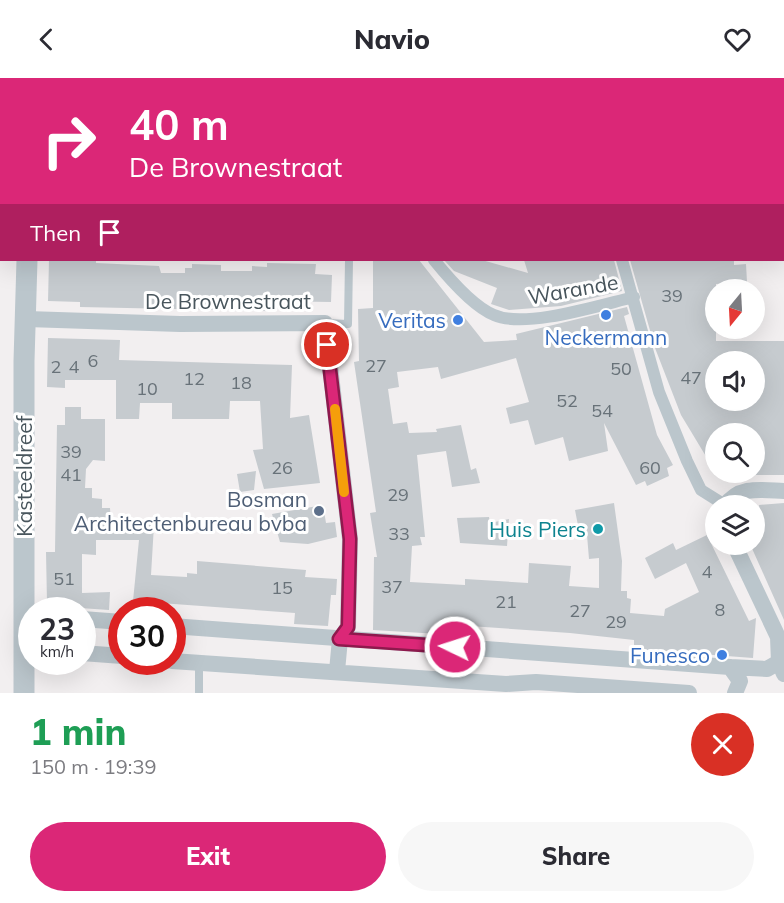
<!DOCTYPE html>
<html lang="en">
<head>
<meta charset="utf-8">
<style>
	body { margin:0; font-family:Mulish,sans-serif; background:#f7f7f7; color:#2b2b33; height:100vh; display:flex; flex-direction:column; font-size:22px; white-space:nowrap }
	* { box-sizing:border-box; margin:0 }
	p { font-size:20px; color:#7c7c81 }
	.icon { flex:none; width:33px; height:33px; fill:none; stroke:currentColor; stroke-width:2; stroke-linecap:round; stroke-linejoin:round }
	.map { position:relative; height:615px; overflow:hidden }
	.side { display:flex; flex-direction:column; background:#fff; flex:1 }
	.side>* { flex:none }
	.guide { position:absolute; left:0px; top:0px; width:784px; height:183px; box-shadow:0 6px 24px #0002; background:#db2777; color:#fff; overflow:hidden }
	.needle { width:39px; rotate:198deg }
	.tools { position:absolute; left:705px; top:201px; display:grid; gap:12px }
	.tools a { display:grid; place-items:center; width:60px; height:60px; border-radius:50%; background:#fff; box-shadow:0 6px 24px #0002; font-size:30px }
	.speed { position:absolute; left:18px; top:519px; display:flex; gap:12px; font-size:30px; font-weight:700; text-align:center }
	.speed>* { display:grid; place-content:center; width:78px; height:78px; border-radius:50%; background:#fff; box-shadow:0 6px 24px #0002; line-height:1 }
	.speed small { font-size:15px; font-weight:400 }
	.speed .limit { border:9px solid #d22; background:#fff; color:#111 }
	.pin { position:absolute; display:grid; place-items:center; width:51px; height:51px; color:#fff; margin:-26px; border:3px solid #fff; border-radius:50%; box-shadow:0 2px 6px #0007 }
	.me { position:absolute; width:66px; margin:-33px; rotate:274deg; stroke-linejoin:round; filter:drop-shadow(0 0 4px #0008) }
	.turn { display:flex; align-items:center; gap:21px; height:126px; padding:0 30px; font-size:27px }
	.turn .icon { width:78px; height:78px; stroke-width:2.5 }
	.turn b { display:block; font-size:42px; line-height:51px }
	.then { display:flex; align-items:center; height:57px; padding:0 30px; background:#0003; gap:12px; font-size:22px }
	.round { display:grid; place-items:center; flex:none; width:63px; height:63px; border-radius:32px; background:#f7f7f7 }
	.head { display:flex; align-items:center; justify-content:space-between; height:102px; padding:0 30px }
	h1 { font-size:36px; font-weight:800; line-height:45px; color:#1e9e55 }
	.primary-button { display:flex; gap:12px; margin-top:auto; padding:12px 30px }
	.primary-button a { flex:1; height:69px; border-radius:36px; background:#db2777; color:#fff; font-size:24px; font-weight:800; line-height:69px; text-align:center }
	.primary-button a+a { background:#f7f7f7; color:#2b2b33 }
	header { display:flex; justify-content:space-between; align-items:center; height:78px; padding:0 30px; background:#fff; font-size:27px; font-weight:800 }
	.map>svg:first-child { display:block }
</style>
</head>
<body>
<header><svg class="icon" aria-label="back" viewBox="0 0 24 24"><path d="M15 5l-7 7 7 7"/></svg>Navio<svg class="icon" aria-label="heart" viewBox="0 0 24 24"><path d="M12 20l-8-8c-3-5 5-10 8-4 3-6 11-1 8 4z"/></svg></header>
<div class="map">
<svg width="784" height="615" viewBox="0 0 784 615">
	<rect width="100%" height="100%" fill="#f2eff0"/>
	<!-- building -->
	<path fill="#c6cbcf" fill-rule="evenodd" d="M 49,182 L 96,182 L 96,185 L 159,188 L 161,195 L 185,195 L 185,190 L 192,190 L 192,186 L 221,187 L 221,193 L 252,193 L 252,188 L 267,189 L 267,185 L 316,186 L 315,196 L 332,197 L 331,224 L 267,223 L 267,233 L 80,229 L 80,224 L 48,223 Z
		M 373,182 L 419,182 L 484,264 L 517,262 L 516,256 L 627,229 L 629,236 L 624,238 L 657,357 L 673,387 L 667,390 L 669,398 L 647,408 L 645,403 L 636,407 L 604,345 L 608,373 L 569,383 L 563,359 L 535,367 L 528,342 L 510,346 L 506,330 L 529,324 L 516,280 L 441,301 L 438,289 L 397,294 L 399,309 L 388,311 L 393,346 L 407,344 L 409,355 L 437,354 L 436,351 L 461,347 L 471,392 L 476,390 L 480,405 L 452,409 L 446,373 L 417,377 L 425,459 L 420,459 L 422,467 L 412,468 L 410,504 L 465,507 L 465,501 L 528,505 L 529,485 L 571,488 L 569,508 L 599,510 L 599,480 L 589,481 L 587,457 L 580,458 L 575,432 L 614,425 L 622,483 L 621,513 L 627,513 L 627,520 L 631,521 L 630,535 L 664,538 L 665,531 L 699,514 L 686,485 L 655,501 L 645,480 L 673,465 L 676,472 L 707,457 L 749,543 L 756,540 L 753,580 L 634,571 L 634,562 L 570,555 L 440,546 L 439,556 L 373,552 L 374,479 L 377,479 L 370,435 L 376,434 L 354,284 L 359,283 L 358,231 L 373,230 Z
		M 444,182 L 482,182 L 528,195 L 524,182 L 614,182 L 622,213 L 561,228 L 509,232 L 491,226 L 497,210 L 454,193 Z
		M 630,182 L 734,182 L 734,187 L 746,186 L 747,204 L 716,206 L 716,263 L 784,263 L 784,397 L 754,397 L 754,356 L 716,356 L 716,395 L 681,337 L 655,270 ZM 716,284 L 754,284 L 754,322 L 716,322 Z
		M 48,260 L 120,262 L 119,282 L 292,287 L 290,340 L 309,337 L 320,405 L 264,411 L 253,372 L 263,371 L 260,323 L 230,323 L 229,341 L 172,341 L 172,325 L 140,325 L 139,341 L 116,341 L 116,302 L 65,302 L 65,310 L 47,309 Z
		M 65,329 L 81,329 L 81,341 L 105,341 L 105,383 L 93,382 L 86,391 L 85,410 L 92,410 L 92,420 L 102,421 L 102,430 L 110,430 L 111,445 L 154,447 L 151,497 L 187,499 L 187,495 L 197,496 L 197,483 L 306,492 L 305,499 L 337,501 L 336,517 L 331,517 L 328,548 L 294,546 L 295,535 L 133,523 L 139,462 L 96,462 L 96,477 L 82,476 L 82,515 L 110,514 L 109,532 L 80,530 L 80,526 L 47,525 L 46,474 L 55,474 L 57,347 L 65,347 Z
		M 256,393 L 254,412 L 240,414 L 237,396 Z
		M 784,425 L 784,542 L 750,466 L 754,466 L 754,438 L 760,437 L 759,427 Z
		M 323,427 L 326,445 L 335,444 L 337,459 L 308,466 L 280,464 L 272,436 Z
		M 489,439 L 490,445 L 509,441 L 507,468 L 460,465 L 457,440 Z"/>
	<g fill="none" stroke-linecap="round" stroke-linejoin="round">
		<!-- service -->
		<path stroke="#bbc6cc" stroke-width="8" d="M 325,245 L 348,246 L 349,182
			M 199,615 L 199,585"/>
		<!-- pedestrian -->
		<path stroke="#bbc6cc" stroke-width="12" d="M 308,0 L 308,2
			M 568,0 L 569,2
			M 229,2 L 232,0
			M 434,182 C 447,198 474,229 494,237 C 525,251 600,227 634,219
			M 622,182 L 659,314 L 687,383 L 701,412 L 725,427"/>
		<!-- minor -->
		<path stroke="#bbc6cc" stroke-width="16" d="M 27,241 L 180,246 L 325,245 L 350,461 L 348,549 L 340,561 L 337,593
			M 725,428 C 739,407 762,412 784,413
			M 734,466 L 778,559 L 779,584 L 784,596
			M 82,541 L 122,544
			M 172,548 L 730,589 L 767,591 L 779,584
			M 82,575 L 122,578
			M 172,583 L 506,606 L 536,604 L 689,615
			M 730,589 L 740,603 L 735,615"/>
		<!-- tertiary -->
		<path stroke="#bbc6cc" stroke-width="21" d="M 26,2 L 26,0
			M 24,615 L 24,283 L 27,182"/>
	</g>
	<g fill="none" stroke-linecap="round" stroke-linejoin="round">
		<!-- route casing -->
		<g stroke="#8e194d" stroke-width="15">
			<path id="route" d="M 327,267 L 350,461 L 348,549 L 339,561 L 455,569"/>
		</g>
		<!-- route -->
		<use href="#route" stroke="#db2777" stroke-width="10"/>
		<!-- slow -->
		<path stroke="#f59e0b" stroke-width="10" d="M 335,331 L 344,414"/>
	</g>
	<!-- markers -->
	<g fill="#3f7fe0" stroke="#fff" stroke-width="2">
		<circle cx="606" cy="237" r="6"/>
		<circle cx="458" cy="242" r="6"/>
		<circle cx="722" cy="577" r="6"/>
	</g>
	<circle fill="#5c6f8a" stroke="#fff" stroke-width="2" cx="319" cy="433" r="6"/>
	<circle fill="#0f9aa8" stroke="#fff" stroke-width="2" cx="598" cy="451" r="6"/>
	<g text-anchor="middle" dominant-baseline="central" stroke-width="6" stroke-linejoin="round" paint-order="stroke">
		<!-- number labels -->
		<g font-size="18" fill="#687279">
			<text x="672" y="217">39</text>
			<text x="93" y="282">6</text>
			<text x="376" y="287">27</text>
			<text x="56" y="288">2</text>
			<text x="74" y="288">4</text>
			<text x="621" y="290">50</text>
			<text x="691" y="299">47</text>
			<text x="194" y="300">12</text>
			<text x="241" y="304">18</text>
			<text x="147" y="310">10</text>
			<text x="567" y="322">52</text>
			<text x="602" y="332">54</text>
			<text x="71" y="373">39</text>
			<text x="282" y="389">26</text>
			<text x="650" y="389">60</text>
			<text x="71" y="396">41</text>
			<text x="398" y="416">29</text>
			<text x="399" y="455">33</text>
			<text x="707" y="493">4</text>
			<text x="64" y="500">51</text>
			<text x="392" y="508">37</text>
			<text x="282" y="509">15</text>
			<text x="506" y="523">21</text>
			<text x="720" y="531">8</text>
			<text x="580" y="532">27</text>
			<text x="616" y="543">29</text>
		</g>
		<!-- street labels -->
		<g font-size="21" fill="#48555c" stroke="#fff">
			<text transform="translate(573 211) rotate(-10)">Warande</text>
			<text x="228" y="223">De Brownestraat</text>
			<text transform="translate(24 398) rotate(-90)">Kasteeldreef</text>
		</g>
		<!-- shop labels -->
		<g font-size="21" fill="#366cbe" stroke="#fff" text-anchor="end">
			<text x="446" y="242">Veritas</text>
			<text x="606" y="259" text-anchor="middle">Neckermann</text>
			<text x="710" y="577">Funesco</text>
		</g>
		<!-- service labels -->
		<g font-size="21" fill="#4e5e75" stroke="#fff" text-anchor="end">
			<text x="307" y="421">Bosman<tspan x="307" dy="24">Architectenbureau bvba</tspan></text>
		</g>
		<!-- culture labels -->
		<g font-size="21" fill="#0d838f" stroke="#fff" text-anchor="end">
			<text x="586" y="451">Huis Piers</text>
		</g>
	</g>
</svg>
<div class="tools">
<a><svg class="needle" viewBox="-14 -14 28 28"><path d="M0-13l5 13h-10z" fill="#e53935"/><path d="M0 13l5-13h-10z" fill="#7c7c81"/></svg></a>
<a><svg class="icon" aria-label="sound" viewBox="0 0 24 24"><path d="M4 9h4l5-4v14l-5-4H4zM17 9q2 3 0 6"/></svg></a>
<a><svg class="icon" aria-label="search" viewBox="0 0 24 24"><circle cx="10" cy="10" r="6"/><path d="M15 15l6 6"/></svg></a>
<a><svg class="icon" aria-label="layers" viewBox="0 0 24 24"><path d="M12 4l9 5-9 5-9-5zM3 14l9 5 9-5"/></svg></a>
</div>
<div class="speed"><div>23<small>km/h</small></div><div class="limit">30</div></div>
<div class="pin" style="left:327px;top:267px;background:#d93025"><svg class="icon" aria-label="arrive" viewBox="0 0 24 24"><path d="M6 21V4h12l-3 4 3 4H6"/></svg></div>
<svg class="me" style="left:455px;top:569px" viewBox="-20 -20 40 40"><circle r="17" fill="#db2777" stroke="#fff" stroke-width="3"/><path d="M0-11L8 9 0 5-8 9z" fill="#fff"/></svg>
<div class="guide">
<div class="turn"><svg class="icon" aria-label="right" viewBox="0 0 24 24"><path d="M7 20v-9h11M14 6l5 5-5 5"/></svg><div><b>40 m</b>De Brownestraat</div></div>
<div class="then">Then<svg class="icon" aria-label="arrive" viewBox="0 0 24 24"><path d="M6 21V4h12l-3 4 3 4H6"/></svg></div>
</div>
</div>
<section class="side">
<div class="head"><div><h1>1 min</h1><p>150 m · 19:39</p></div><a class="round" style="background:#d93025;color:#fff"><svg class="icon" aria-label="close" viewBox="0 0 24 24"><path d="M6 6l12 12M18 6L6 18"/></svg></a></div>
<div class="primary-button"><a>Exit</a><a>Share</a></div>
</section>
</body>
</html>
